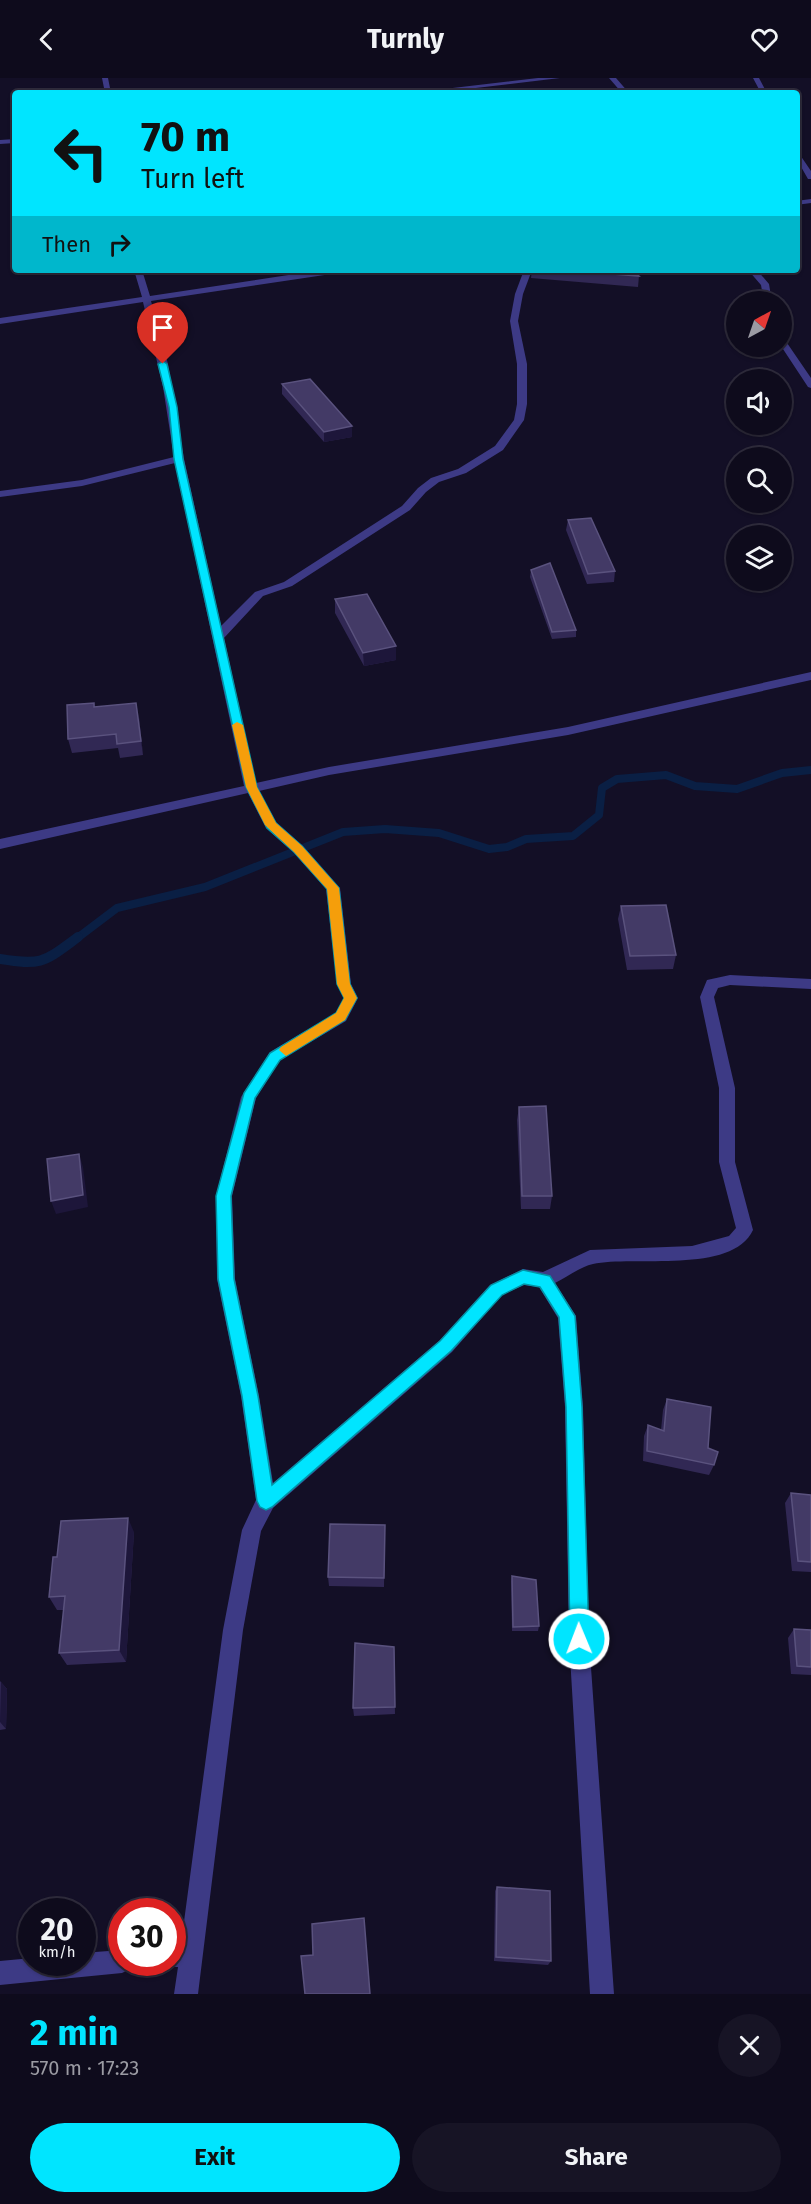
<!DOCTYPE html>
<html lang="en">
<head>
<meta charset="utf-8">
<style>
	body { margin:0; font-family:"Fira Sans",sans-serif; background:#171425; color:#f1f3f6; height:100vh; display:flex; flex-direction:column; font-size:22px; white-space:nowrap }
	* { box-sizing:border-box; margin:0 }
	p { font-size:20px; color:#9b9ba3 }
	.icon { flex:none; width:33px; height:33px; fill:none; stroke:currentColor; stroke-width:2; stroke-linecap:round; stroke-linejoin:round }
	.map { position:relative; height:1916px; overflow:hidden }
	.side { display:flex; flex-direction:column; background:#0e0b1c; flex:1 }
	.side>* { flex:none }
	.guide { position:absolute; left:12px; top:12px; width:788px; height:183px; border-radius:6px; box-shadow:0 2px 4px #0004,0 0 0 2px #2e2b3b; background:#00e5ff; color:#111; overflow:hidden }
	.needle { width:39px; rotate:40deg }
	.tools { position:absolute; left:726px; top:213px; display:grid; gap:12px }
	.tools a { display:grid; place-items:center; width:66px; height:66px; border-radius:50%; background:#0e0b1c; box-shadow:0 2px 4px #0004,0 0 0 2px #2e2b3b; font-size:30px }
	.speed { position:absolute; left:18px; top:1820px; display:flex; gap:12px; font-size:30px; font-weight:700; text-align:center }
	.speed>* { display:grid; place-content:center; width:78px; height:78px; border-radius:50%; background:#0e0b1c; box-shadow:0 2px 4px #0004,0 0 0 2px #2e2b3b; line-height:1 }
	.speed small { font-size:15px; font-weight:400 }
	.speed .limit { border:9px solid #d22; background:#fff; color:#111 }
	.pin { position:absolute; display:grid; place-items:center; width:51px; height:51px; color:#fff; margin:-62px -26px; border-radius:50% 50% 50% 0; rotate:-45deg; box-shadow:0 0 6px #0007 }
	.pin .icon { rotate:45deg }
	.me { position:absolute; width:66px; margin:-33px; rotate:359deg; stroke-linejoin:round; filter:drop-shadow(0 0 4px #0008) }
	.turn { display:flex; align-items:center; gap:21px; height:126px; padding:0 30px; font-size:27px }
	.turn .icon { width:78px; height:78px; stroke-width:2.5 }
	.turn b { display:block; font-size:42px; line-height:51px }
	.then { display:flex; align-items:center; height:57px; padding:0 30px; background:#0003; gap:12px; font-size:22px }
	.round { display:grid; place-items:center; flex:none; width:63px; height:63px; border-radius:32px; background:#171425 }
	.overview { display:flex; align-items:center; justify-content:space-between; height:102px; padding:0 30px }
	h1 { font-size:36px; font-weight:700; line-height:45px; color:#00e5ff }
	.action { display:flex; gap:12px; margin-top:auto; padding:12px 30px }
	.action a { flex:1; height:69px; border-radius:36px; background:#00e5ff; color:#111; font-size:24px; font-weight:700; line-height:69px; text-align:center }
	.action a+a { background:#171425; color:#f1f3f6 }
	header { display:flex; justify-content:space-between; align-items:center; height:78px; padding:0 30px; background:#0e0b1c; font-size:27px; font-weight:700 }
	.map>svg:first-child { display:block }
</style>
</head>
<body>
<header><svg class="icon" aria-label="back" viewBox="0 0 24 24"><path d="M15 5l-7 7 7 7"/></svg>Turnly<svg class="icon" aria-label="heart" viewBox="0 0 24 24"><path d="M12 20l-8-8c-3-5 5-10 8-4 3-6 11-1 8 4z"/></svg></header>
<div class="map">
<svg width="811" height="1916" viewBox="0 0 811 1916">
	<rect width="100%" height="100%" fill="#130f26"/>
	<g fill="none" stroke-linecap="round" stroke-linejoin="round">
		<!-- stream-far1 -->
		<path stroke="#0a1f44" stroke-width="8" d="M 76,861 L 117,830 L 205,809 L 343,754 L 385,751 L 439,755 L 489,771 L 507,769 L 526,761 L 573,758 L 599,737 L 602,710 L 617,701 L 666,697 L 695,708 L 737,711 L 782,695 L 811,692"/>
		<!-- stream -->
		<path stroke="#0a1f44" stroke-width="10" d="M 0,881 C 42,888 44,884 78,859"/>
		<!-- minor -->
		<path fill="#3d3a85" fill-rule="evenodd" d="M 102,0 L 108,0 L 111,15 L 105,15 Z
			M 538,0 L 560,0 L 433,15 L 410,15 Z
			M 609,0 L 616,0 L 629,15 L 622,15 Z
			M 753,0 L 759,0 L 767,15 L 761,15 Z
			M 15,61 L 15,65 L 0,66 L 0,62 Z
			M 796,71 L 811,93 L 811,101 L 808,101 L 796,80 Z
			M 811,121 L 811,125 L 796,127 L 796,123 Z
			M 134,192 L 142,192 L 150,218 L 321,192 L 342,192 L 338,195 L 151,223 L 168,286 L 184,381 L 221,548 L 255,514 L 284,504 L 402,428 L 418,410 L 431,400 L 458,391 L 495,368 L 514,342 L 517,326 L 517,286 L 510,243 L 515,216 L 524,192 L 532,192 L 523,216 L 518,243 L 527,286 L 527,326 L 524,342 L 503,372 L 466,395 L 439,404 L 426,414 L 410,432 L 292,508 L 263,518 L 224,560 L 256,705 L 329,689 L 568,649 L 811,594 L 811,602 L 568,657 L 329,697 L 259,713 L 276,744 L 303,768 L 340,810 L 351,906 L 358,920 L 346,943 L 280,982 L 256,1020 L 232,1118 L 235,1201 L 259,1318 L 273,1405 L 440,1262 L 490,1207 L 523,1191 L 543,1194 L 590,1172 L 692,1168 L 729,1158 L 736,1150 L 719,1084 L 719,1010 L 700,919 L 707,902 L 730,897 L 811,901 L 811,911 L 730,907 L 718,910 L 714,919 L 735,1010 L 735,1084 L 753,1152 C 732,1197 633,1177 593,1186 C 580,1189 567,1199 555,1205 L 576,1238 L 583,1329 L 589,1561 L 614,1916 L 590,1916 L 569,1561 L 565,1329 L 558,1240 L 539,1209 L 524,1207 L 502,1217 L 452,1274 L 273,1430 L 261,1453 L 243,1552 L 198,1916 L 174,1916 L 178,1889 L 172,1889 L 163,1884 L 172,1884 L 172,1866 L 181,1866 L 223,1552 L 242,1452 L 256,1422 L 241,1318 L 217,1201 L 216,1118 L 241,1019 L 270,974 L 336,935 L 344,920 L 337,906 L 326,811 L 293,774 L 266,750 L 248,715 L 0,771 L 0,761 L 244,708 L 175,385 L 82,408 L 0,419 L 0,413 L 82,402 L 174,379 L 163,309 L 143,224 L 0,246 L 0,240 L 142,219 Z
			M 748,192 L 757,192 L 769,206 L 772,224 L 764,224 L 761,207 Z
			M 782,261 L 785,262 L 811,300 L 811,310 L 808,309 L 781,268 Z
			M 122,1872 L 122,1884 L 133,1884 L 130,1891 L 122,1895 L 0,1907 L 0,1883 L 32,1880 L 32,1884 L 82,1884 L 82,1875 Z"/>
	</g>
	<!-- wall -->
	<path fill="#312854" d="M 532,192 L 633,192 L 639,198 L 638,209 L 531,200 Z
		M 282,306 L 352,348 L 352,359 L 324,364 L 282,316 Z
		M 568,442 L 615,493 L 614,504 L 587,506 L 566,452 Z
		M 531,492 L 576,552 L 576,559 L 552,561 L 530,499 Z
		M 335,521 L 396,582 L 364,588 L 335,535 Z
		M 94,625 L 95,629 L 139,639 L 143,677 L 120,680 L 118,670 L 72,675 L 68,661 Z
		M 621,828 L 676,877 L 673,891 L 627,892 L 618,841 Z
		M 519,1029 L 552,1118 L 550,1131 L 521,1131 L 517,1042 Z
		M 667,1321 L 708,1370 L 714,1387 L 709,1397 L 643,1383 L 644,1358 L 648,1347 L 661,1352 L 663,1332 Z
		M 791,1415 L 811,1417 L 811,1494 L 792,1493 L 785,1425 Z
		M 385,1447 L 384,1509 L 329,1508 L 328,1499 Z
		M 134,1454 L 126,1584 L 67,1587 L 59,1575 L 64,1532 L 57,1532 L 49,1519 L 57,1479 Z
		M 512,1498 L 539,1548 L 538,1553 L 512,1553 L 511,1503 Z
		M 794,1551 L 811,1552 L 811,1597 L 791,1596 L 788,1560 Z
		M 394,1569 L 395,1636 L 354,1638 L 353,1630 Z
		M 0,1603 L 7,1611 L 6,1651 L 0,1652 Z
		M 497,1809 L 551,1883 L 548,1887 L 494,1883 L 495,1813 Z"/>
	<!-- shaded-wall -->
	<path fill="#1d163a" d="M 352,348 L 352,359 L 324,364 L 324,354 Z
		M 396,568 L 396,582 L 364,588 L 363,575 Z
		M 136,625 L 139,639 L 143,677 L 141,663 Z
		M 79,1076 L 83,1089 L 88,1129 L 56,1136 L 51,1123 Z
		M 128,1440 L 134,1454 L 126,1584 L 119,1572 Z
		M 1,1604 L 7,1611 L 6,1651 L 0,1644 Z"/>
	<!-- building -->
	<path fill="#433a66" stroke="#5a527e" stroke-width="1.5" d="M 559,11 L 577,11 L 577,15 L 559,15 Z
		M 561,192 L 633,192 L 639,198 Z
		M 310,301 L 352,348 L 324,354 L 282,306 Z
		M 591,440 L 615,493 L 588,496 L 568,442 Z
		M 550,485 L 576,552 L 552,554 L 531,492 Z
		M 367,516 L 396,568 L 363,575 L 335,521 Z
		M 94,625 L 94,629 L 136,625 L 141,663 L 117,666 L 116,656 L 68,661 L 67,627 Z
		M 666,827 L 676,877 L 630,878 L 621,828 Z
		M 546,1028 L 552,1118 L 522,1118 L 519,1029 Z
		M 79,1076 L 83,1117 L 51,1123 L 47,1081 Z
		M 667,1321 L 711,1329 L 708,1370 L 718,1374 L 714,1387 L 647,1373 L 648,1347 L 664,1353 Z
		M 791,1415 L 811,1417 L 811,1484 L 798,1483 Z
		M 128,1440 L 119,1572 L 59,1575 L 65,1518 L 49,1519 L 53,1479 L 57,1479 L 61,1443 Z
		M 330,1446 L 385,1447 L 384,1500 L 328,1499 Z
		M 512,1498 L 536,1502 L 539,1548 L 513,1549 Z
		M 794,1551 L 811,1552 L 811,1589 L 797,1588 Z
		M 355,1565 L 394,1569 L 395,1629 L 353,1630 Z
		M 497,1809 L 550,1813 L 551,1883 L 496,1879 Z
		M 364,1840 L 370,1916 L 305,1916 L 301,1878 L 313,1877 L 312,1846 Z"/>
	<!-- route -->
	<path fill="#00e5ff" stroke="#0095a6" stroke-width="1.5" d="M 163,283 L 167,286 L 177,329 L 183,381 L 257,709 L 276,745 L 302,768 L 339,810 L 350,906 L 357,920 L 345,942 L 280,982 L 255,1020 L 231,1118 L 234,1201 L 258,1318 L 272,1407 L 440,1263 L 491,1207 L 523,1192 L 550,1198 L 575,1238 L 582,1329 L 589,1561 L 586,1567 L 579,1570 L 573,1567 L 570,1561 L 566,1329 L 559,1239 L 540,1209 L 524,1206 L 502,1217 L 451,1273 L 272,1429 L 266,1432 L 260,1429 L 257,1423 L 242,1318 L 218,1201 L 216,1118 L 244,1015 L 270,975 L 336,935 L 344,920 L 337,906 L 327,811 L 294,774 L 267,750 L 246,709 L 174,381 L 169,329 L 158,286 Z"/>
	<!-- slow -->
	<path fill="#f59e0b" d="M 237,644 L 243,647 L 257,709 L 276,745 L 302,768 L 339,810 L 350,906 L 357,920 L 345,942 L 286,978 L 279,972 L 281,969 L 336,935 L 344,920 L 337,906 L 327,811 L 294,774 L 265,747 L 246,709 L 232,647 Z"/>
</svg>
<div class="tools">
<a><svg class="needle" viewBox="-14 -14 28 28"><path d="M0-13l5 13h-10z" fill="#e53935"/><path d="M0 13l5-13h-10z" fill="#9b9ba3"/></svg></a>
<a><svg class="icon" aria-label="sound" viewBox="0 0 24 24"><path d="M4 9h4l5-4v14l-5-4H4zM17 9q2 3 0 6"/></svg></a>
<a><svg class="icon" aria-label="search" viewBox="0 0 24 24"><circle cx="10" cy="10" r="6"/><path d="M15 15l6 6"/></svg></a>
<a><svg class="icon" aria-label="layers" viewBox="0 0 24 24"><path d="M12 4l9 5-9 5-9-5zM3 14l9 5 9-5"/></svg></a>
</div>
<div class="speed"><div>20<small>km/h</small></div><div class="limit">30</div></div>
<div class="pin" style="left:163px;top:286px;background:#d93025"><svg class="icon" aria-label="arrive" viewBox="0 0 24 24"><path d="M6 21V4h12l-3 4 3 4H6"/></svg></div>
<svg class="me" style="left:579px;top:1561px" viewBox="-20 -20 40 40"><circle r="17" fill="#00e5ff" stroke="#fff" stroke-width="3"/><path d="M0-11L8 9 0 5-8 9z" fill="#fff"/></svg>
<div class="guide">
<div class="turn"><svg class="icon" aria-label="left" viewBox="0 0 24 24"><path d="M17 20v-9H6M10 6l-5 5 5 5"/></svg><div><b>70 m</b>Turn left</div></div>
<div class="then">Then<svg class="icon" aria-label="right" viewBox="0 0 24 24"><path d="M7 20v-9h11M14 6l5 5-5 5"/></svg></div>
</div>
</div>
<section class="side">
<div class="overview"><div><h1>2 min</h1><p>570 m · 17:23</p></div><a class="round"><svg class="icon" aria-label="close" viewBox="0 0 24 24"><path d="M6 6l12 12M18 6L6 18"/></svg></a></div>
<div class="action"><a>Exit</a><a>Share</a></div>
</section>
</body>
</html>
